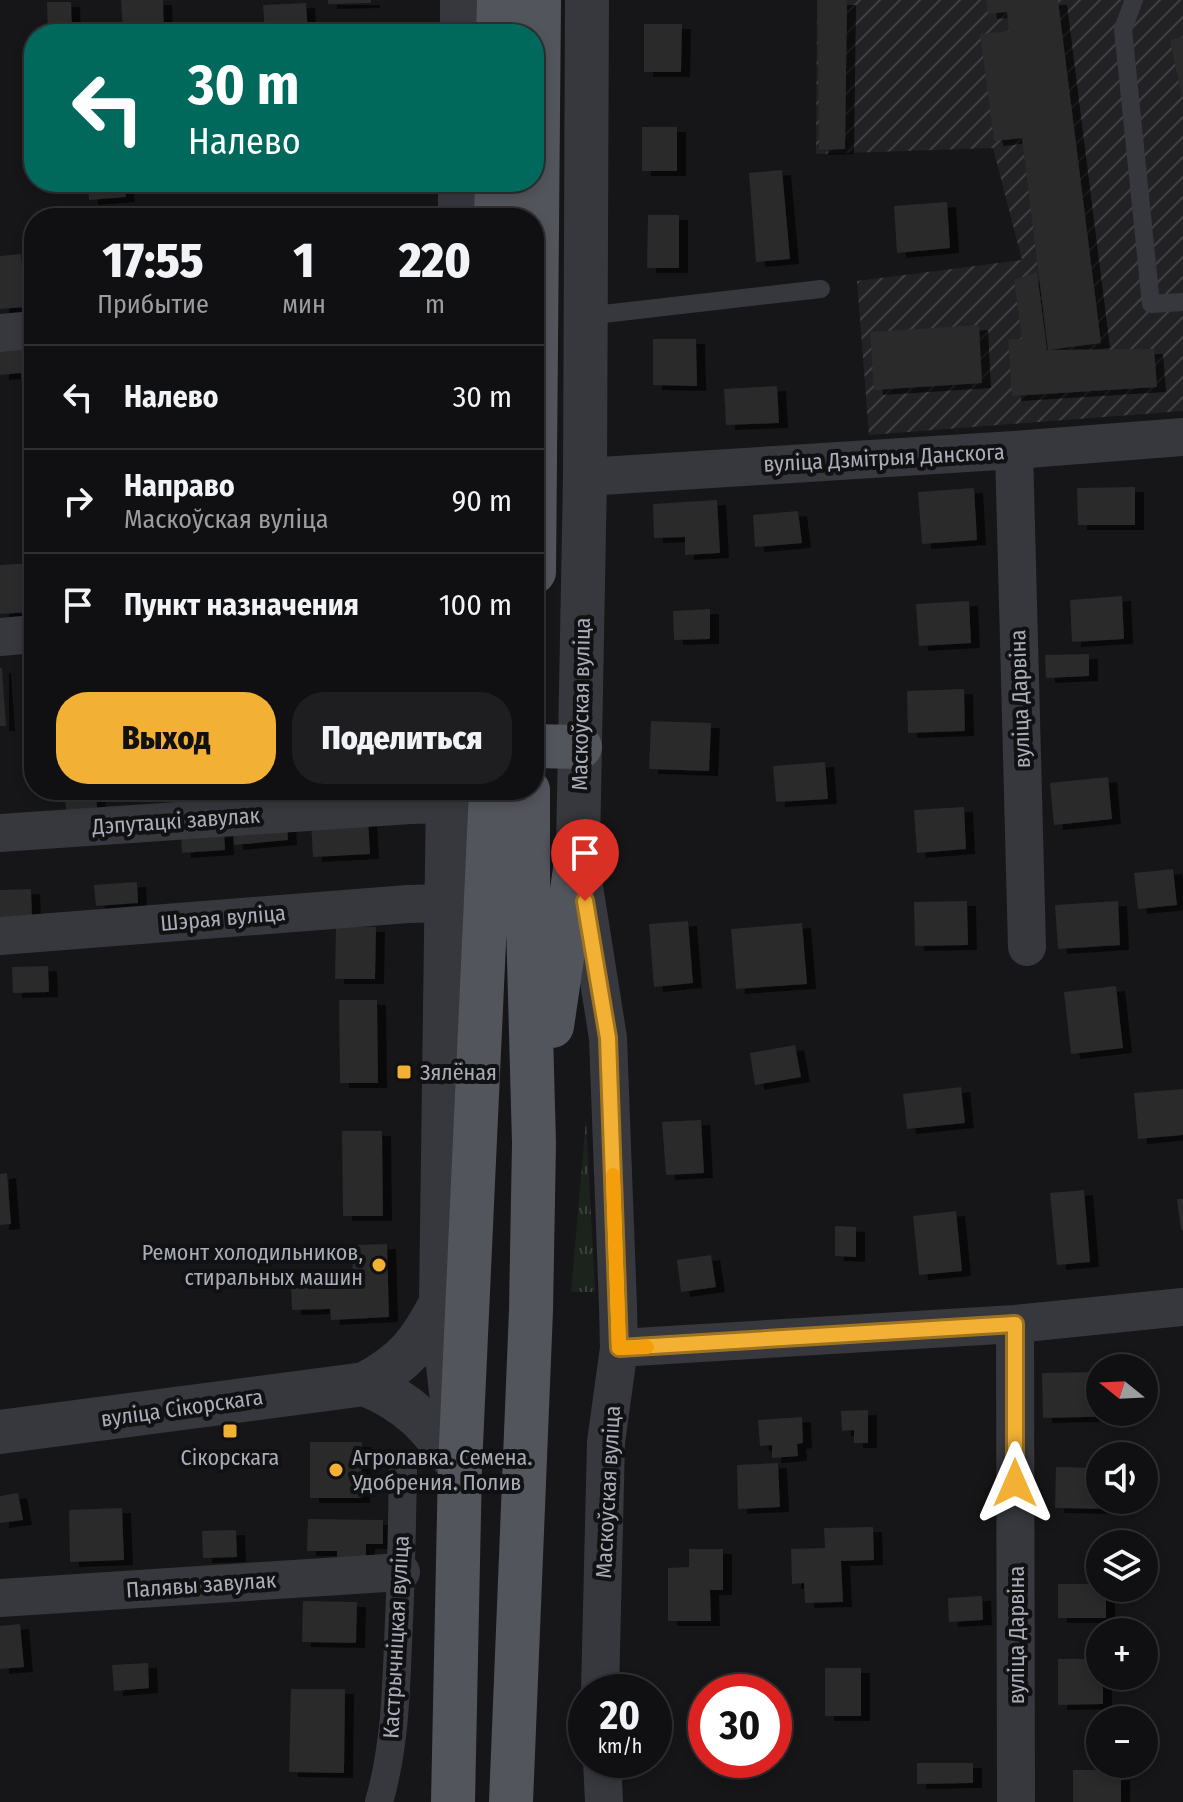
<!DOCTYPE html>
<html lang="ru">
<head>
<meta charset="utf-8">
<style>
	body { margin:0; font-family:"Fira Sans Condensed",sans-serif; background:#1e1e20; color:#f1f3f6; height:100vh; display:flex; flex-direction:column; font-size:30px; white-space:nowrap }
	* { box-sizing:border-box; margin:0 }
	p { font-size:26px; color:#9c9d9f }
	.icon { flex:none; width:44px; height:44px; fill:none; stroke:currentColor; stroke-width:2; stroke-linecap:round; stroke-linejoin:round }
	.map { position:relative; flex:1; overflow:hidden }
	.details { position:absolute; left:24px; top:208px; width:520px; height:592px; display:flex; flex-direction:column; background:#101012; border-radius:32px; box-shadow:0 4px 12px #0003,0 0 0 2px #303032 }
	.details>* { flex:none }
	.guide { position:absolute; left:24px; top:24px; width:520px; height:168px; border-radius:32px; box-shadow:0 4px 12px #0003,0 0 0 2px #303032; background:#00695c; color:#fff; overflow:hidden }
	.needle { width:52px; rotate:288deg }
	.controls { position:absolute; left:1086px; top:1354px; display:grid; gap:16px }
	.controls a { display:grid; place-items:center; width:72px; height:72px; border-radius:50%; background:#101012; box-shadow:0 4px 12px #0003,0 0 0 2px #303032; font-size:40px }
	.speed { position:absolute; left:568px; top:1674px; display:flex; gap:16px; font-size:40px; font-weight:700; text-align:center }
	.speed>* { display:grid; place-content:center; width:104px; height:104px; border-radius:50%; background:#101012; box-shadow:0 4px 12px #0003,0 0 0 2px #303032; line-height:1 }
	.speed small { font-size:20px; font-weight:400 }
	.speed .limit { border:12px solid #d22; background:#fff; color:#111 }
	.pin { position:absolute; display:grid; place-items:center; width:68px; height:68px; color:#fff; margin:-82px -34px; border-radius:50% 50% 50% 0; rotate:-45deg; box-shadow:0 0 8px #0007 }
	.pin .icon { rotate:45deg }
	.me { position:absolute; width:88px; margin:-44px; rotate:0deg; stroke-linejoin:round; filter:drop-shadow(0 0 6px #0008) }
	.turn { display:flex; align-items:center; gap:28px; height:168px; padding:0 32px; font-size:36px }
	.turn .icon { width:104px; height:104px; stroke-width:2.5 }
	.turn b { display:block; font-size:56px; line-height:68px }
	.eta { display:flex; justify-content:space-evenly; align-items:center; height:136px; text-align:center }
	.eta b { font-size:48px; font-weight:800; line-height:56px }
	.button { display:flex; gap:16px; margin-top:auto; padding:16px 32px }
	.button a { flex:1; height:92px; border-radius:32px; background:#f2b134; color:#111; font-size:32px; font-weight:800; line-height:92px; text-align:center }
	.button a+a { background:#1e1e20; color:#f1f3f6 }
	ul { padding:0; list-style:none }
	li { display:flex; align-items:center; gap:24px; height:104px; padding:0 32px; border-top:2px solid #303032 }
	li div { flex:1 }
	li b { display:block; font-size:30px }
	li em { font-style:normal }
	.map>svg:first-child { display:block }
</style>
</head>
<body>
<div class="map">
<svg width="1183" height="1802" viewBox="0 0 1183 1802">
	<defs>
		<pattern id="industrial-furrows" width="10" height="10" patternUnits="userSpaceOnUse" patternTransform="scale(2)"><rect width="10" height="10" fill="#222225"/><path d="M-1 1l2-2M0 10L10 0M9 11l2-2" fill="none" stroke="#3f3f43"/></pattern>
		<pattern id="grass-tufts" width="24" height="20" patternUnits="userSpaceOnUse" patternTransform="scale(2)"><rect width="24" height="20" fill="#1c231d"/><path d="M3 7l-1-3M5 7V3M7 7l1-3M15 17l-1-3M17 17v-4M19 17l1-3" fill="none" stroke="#3a403c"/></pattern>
		<filter id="shadow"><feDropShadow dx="9" dy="5" stdDeviation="0" flood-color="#0009"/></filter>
	</defs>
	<rect width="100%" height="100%" fill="#161618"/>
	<!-- industrial -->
	<path fill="url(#industrial-furrows)" d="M 817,0 L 1183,0 L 1183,411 L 869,435 L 857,281 L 1022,260 L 993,148 L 816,154 Z"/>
	<!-- grass -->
	<path fill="url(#grass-tufts)" d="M 586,1120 L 595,1292 L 571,1292 Z"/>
	<!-- building -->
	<path fill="#29292c" filter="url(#shadow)" d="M 121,0 L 163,0 L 164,34 L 123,34 Z
		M 328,0 L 371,0 L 371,3 L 328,4 Z
		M 817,0 L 847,0 L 845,149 L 819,150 Z
		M 986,0 L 1058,0 L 1101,343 L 1048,350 L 1022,138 L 994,141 L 980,34 L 1009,31 L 1007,12 L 988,14 Z
		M 47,2 L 71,2 L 72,34 L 48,34 Z
		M 306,3 L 308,34 L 265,34 L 263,5 Z
		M 644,24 L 682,24 L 681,72 L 644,72 Z
		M 1183,37 L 1183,97 L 1182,98 L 1170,40 Z
		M 642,127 L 677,127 L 677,171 L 642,171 Z
		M 782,170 L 790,259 L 756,262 L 749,173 Z
		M 88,182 L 124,182 L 126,197 L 89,200 Z
		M 947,202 L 950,248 L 897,253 L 894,206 Z
		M 242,214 L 272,214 L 272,218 L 242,218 Z
		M 648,215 L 679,215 L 679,268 L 647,268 Z
		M 21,254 L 26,307 L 0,309 L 0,256 Z
		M 1037,272 L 1047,350 L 1154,349 L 1157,387 L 1012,396 L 1008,339 L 1022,339 L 1014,280 Z
		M 979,325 L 982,383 L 874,390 L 870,332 Z
		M 653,339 L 696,339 L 697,386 L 653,385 Z
		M 34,349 L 34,397 L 23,398 L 21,373 L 0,375 L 0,352 Z
		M 777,386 L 779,423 L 726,425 L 724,389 Z
		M 1135,487 L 1135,525 L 1078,525 L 1077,488 Z
		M 974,488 L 977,540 L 922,544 L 918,492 Z
		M 717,500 L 720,553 L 685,555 L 685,537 L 654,538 L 653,504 Z
		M 798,511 L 802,543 L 755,547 L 753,515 Z
		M 34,563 L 34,612 L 0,614 L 0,565 Z
		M 1122,596 L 1124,639 L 1072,642 L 1070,600 Z
		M 969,601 L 971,643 L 919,646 L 916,604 Z
		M 710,609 L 710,639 L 674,640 L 673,611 Z
		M 1089,654 L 1089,676 L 1046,678 L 1045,655 Z
		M 0,668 L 2,668 L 6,726 L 0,726 Z
		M 964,689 L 965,731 L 908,733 L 907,691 Z
		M 651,721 L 711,723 L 709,771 L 649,769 Z
		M 825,762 L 828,799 L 776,802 L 773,766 Z
		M 1108,777 L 1112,819 L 1054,825 L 1050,783 Z
		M 65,790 L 96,790 L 97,808 L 66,810 Z
		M 964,807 L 966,849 L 917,853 L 914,810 Z
		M 368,819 L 370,854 L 313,857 L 311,821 Z
		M 287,824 L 288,840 L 234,845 L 233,829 Z
		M 224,832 L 225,850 L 182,853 L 181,835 Z
		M 1173,869 L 1177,905 L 1138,909 L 1134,873 Z
		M 137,882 L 138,903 L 96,906 L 94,885 Z
		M 31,889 L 32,919 L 0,920 L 0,890 Z
		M 967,901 L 968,945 L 915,946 L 914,902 Z
		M 1118,901 L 1120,945 L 1058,949 L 1055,905 Z
		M 688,921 L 693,983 L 654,987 L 649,924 Z
		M 802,923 L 807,984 L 736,989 L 731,929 Z
		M 336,926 L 376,927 L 375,979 L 335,979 Z
		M 48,966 L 49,992 L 13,993 L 12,967 Z
		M 1116,986 L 1123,1048 L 1071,1054 L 1064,992 Z
		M 339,1000 L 377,1000 L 378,1083 L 340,1083 Z
		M 795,1045 L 801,1077 L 755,1085 L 750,1053 Z
		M 961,1087 L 965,1123 L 907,1129 L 903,1094 Z
		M 1183,1089 L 1183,1135 L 1138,1139 L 1134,1093 Z
		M 701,1120 L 704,1173 L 666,1175 L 662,1122 Z
		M 342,1131 L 382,1131 L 383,1216 L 343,1216 Z
		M 7,1173 L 11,1224 L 0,1225 L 0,1174 Z
		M 1084,1190 L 1090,1262 L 1057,1265 L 1050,1193 Z
		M 1177,1199 L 1183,1199 L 1183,1230 L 1181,1230 Z
		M 956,1211 L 962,1271 L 919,1275 L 913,1216 Z
		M 835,1226 L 856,1227 L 856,1257 L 835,1256 Z
		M 387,1244 L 389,1317 L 331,1320 L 330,1309 L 292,1310 L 291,1281 L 353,1278 L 352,1245 Z
		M 711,1255 L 716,1287 L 681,1292 L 677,1260 Z
		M 1100,1372 L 1100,1412 L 1127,1412 L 1127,1416 L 1043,1418 L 1042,1373 Z
		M 868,1410 L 868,1443 L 854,1443 L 854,1430 L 842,1431 L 841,1411 Z
		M 802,1417 L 803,1443 L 797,1444 L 798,1456 L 772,1458 L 772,1445 L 760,1446 L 758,1420 Z
		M 310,1442 L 362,1442 L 361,1498 L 310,1498 Z
		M 778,1463 L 780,1507 L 738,1509 L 737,1465 Z
		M 1056,1467 L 1100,1468 L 1100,1500 L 1111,1500 L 1111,1509 L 1055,1508 Z
		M 18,1493 L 23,1520 L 0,1523 L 0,1496 Z
		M 122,1508 L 124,1560 L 70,1562 L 69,1510 Z
		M 308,1519 L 383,1520 L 383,1544 L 366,1544 L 366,1562 L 337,1561 L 337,1551 L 307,1551 Z
		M 873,1527 L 874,1560 L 841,1561 L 843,1602 L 805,1603 L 804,1583 L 792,1584 L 791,1549 L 825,1548 L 824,1528 Z
		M 236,1530 L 237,1557 L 203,1558 L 202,1531 Z
		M 689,1549 L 723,1549 L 723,1590 L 710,1590 L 711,1621 L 668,1621 L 668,1568 L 689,1567 Z
		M 1058,1584 L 1100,1584 L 1100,1588 L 1106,1588 L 1106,1618 L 1058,1618 Z
		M 982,1596 L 983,1620 L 949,1622 L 948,1598 Z
		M 303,1601 L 357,1602 L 356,1643 L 302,1642 Z
		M 20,1624 L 24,1667 L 0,1669 L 0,1626 Z
		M 1058,1659 L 1100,1659 L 1100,1676 L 1103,1676 L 1103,1704 L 1058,1705 Z
		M 148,1663 L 149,1688 L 114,1691 L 112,1665 Z
		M 825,1668 L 861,1668 L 861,1716 L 825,1716 Z
		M 291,1689 L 345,1689 L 344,1773 L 289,1772 Z
		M 917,1763 L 973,1763 L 973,1783 L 917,1784 Z
		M 1073,1770 L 1121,1770 L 1121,1802 L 1073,1802 Z"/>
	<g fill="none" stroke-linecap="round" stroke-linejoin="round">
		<!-- service -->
		<path stroke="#37383d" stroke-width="18" d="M 1134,0 L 1123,29 L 1151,304 L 1183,302
			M 586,316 L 821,289"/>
		<!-- pedestrian -->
		<path stroke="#37383d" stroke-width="28" d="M 379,1802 C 394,1750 396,1697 398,1643 C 401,1586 402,1528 403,1471"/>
		<!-- minor -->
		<path stroke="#37383d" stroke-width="38" d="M 0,333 L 34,330
			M 1014,450 L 1027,947
			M 585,477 L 1014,450 L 1183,437
			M 0,637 L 34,634
			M 0,833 L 410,805 L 448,804
			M 582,874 L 608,1038 L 618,1307 L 619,1348 L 606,1442 L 600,1692
			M 0,936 L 408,904 L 446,903
			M 1015,1324 L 1016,1802
			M 619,1348 L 1015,1324 L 1183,1307
			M 0,1598 L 401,1572
			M 602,1760 L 604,1802"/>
		<!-- tertiary -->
		<path stroke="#37383d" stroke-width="44" d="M 462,34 L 462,0
			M 460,218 L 460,182
			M 448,790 L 441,1303 L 451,1392
			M 578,849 L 585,477 L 587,0
			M 365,1384 C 412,1403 430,1427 460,1466
			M 0,1432 L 365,1384 C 406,1362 420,1343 441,1303"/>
		<!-- primary -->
		<path stroke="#53555c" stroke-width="44" d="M 498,34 L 499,0
			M 496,218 L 497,182
			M 534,572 L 539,0
			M 534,746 L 580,747
			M 552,1026 L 578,849
			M 453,1802 L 460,1466 L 491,790
			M 511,1802 L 531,1310 L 534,1143 L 528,923 L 528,790"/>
	</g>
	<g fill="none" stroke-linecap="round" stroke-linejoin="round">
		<!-- route casing -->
		<g stroke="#9d7322" stroke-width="20">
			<path id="route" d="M 585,901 L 608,1038 L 619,1348 L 1015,1324 L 1015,1483"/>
		</g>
		<!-- route -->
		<use href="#route" stroke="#f2b134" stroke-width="14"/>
		<!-- slow -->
		<path stroke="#f59e0b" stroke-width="14" d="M 613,1175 L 619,1348 L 647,1347"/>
	</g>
	<!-- markers -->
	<g fill="#f2b134" stroke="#111113" stroke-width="3">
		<rect x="396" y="1064" width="16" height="16" rx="4"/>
		<circle cx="379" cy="1265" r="8"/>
		<rect x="222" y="1423" width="16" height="16" rx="4"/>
		<circle cx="336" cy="1470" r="8"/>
	</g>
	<g text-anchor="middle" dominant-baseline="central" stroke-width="8" stroke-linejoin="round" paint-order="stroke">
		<!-- street labels -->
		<g font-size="22" fill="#a8adb8" stroke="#111113">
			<text transform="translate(884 458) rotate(-3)">вуліца Дзмітрыя Данскога</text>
			<text transform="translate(1020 699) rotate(-92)">вуліца Дарвіна</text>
			<text transform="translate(581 704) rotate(-89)">Маскоўская вуліца</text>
			<text transform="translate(176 821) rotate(-4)">Дэпутацкі завулак</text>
			<text transform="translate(223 918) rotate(-5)">Шэрая вуліца</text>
			<text transform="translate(182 1408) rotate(-8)">вуліца Сікорскага</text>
			<text transform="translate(608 1492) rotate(-87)">Маскоўская вуліца</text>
			<text transform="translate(201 1585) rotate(-4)">Палявы завулак</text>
			<text transform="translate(1016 1635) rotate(-90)">вуліца Дарвіна</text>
			<text transform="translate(396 1637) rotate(-87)">Кастрычніцкая вуліца</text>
		</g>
		<!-- poi labels -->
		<g font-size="22" fill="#a8adb8" stroke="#111113" text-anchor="start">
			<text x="420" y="1072">Зялёная</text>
			<text x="363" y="1252" text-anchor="end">Ремонт холодильников,<tspan x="363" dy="25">стиральных машин</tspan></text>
			<text x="230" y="1457" text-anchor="middle">Сікорскага</text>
			<text x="352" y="1457">Агролавка. Семена.<tspan x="352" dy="25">Удобрения. Полив</tspan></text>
		</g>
	</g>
</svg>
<div class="controls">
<a><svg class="needle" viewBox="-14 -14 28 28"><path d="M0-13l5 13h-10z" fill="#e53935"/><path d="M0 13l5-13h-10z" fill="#9c9d9f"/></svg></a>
<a><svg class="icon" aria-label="sound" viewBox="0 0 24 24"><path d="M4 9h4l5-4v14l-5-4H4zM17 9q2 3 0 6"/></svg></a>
<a><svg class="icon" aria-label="layers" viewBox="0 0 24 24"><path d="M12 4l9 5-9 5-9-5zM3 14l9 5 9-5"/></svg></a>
<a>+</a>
<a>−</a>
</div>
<div class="speed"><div>20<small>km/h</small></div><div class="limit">30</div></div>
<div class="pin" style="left:585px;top:901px;background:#d93025"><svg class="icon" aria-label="arrive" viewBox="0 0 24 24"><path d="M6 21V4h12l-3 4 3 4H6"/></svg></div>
<svg class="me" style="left:1015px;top:1483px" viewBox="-20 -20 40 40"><path d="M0-17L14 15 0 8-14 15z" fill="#f2b134" stroke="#fff" stroke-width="4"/></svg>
<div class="guide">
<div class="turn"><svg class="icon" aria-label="left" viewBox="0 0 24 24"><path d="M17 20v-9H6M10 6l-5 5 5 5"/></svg><div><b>30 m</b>Налево</div></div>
</div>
<section class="details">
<div class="eta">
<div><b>17:55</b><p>Прибытие</p></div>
<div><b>1</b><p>мин</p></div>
<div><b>220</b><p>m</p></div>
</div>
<ul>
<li><svg class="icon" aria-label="left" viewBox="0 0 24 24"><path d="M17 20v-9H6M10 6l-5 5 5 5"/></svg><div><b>Налево</b></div><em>30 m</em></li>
<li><svg class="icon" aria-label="right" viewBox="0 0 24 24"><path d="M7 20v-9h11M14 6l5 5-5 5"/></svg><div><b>Направо</b><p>Маскоўская вуліца</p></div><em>90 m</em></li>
<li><svg class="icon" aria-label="arrive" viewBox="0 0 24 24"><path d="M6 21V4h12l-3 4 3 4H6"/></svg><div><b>Пункт назначения</b></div><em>100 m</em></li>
</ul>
<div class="button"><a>Выход</a><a>Поделиться</a></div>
</section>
</div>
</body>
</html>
